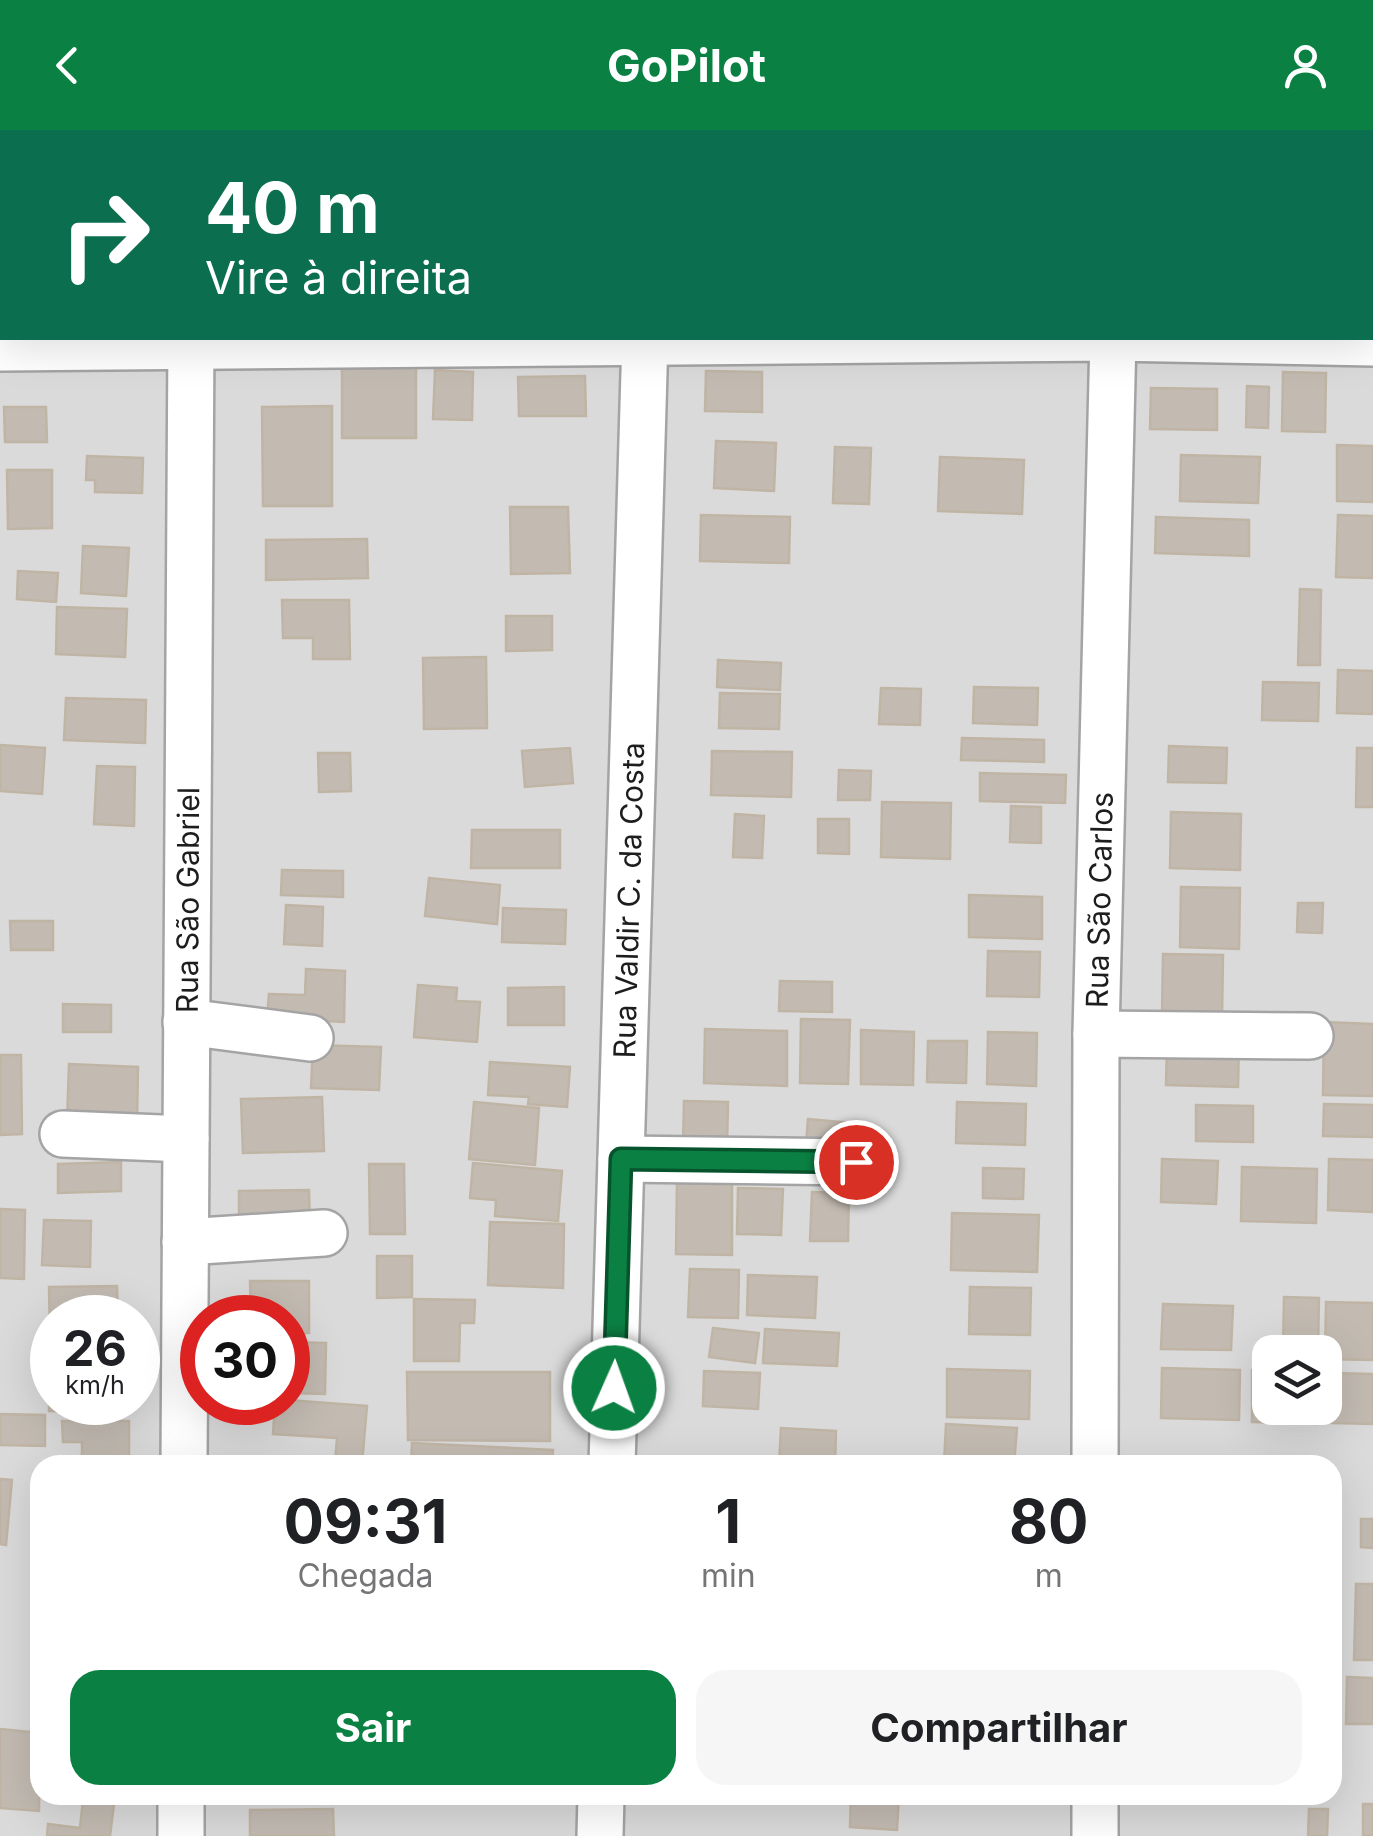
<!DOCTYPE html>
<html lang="pt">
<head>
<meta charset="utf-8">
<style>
	body { margin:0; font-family:Inter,sans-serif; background:#f6f6f6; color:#202124; height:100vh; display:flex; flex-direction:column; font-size:38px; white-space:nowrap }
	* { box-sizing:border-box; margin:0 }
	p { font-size:32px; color:#757577 }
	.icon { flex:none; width:55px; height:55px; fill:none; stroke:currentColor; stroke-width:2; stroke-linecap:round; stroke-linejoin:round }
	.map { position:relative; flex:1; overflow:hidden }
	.sheet { position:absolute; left:30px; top:1325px; width:1312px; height:350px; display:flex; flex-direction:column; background:#fff; border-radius:30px; box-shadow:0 10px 40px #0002 }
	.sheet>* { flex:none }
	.guide { position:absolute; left:0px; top:0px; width:1375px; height:210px; box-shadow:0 10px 40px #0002; background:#0b6e4f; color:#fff; overflow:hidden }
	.controls { position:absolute; left:1252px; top:1205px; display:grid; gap:20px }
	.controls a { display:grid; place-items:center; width:90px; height:90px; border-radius:20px; background:#fff; box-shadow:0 10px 40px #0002; font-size:50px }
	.speed { position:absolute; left:30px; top:1165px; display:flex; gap:20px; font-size:50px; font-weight:700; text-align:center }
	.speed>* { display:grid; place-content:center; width:130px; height:130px; border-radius:50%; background:#fff; box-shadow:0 10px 40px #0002; line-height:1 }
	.speed small { font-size:25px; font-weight:400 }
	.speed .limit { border:15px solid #d22; background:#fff; color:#111 }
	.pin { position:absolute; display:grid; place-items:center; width:85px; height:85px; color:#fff; margin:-42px; border:5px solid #fff; border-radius:50%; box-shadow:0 2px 10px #0007 }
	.me { position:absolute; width:110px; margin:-55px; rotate:2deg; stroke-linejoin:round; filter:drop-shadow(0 0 8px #0008) }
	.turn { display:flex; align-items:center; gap:35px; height:210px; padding:0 40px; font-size:45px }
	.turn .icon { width:130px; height:130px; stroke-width:2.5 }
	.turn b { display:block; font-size:70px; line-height:85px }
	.eta { display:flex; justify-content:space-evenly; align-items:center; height:170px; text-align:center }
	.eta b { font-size:60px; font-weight:700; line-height:70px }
	.cta { display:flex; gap:20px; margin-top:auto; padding:20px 40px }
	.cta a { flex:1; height:115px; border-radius:30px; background:#0b8043; color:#fff; font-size:40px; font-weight:700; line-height:115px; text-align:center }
	.cta a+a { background:#f6f6f6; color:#202124 }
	header { display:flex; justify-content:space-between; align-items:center; height:130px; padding:0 40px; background:#0b8043; color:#fff; font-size:45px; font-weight:700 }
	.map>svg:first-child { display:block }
</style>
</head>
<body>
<header><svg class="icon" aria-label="back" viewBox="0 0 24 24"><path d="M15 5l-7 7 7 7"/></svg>GoPilot<svg class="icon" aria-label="person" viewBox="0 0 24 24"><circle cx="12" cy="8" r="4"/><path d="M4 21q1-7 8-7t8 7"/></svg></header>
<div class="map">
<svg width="1373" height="1706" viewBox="0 0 1373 1706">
	<rect width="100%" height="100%" fill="#eeece3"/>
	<!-- residential -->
	<path fill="#dbdada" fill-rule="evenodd" d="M 0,0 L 1373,0 L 1373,1706 L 0,1706 ZM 2,2 L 1372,2 L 1372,208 L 2,208 ZM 52,1188 L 138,1188 L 138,1272 L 52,1272 ZM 202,1188 L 288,1188 L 288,1272 L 202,1272 ZM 1270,1222 L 1325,1222 L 1325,1278 L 1270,1278 ZM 40,1335 L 1332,1335 L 1332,1665 L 40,1665 Z"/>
	<!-- building -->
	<path fill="#c3bbb2" stroke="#c0b5a5" stroke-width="2.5" d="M 64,0 L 137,0 L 137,2 Z
		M 718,0 L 891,0 L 718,2 Z
		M 0,30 L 2,30 L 0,106 Z
		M 342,228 L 416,228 L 416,308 L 342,308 Z
		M 435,240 L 473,242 L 472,290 L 433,289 Z
		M 706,241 L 762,242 L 762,282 L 705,281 Z
		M 1283,242 L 1326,243 L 1325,302 L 1282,301 Z
		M 585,246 L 586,286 L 519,286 L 518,247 Z
		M 1247,256 L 1269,257 L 1268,298 L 1246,297 Z
		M 1151,258 L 1217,259 L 1217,300 L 1150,299 Z
		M 332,276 L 332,376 L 263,376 L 262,277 Z
		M 4,277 L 46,277 L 47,312 L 5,312 Z
		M 716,311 L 776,313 L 774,361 L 714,358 Z
		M 1337,315 L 1373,316 L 1373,372 L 1337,371 Z
		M 835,317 L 871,318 L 869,374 L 833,373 Z
		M 1181,325 L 1260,327 L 1258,373 L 1180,371 Z
		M 87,326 L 143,328 L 142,363 L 95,362 L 95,350 L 86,350 Z
		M 940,327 L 1024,330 L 1022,384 L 938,381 Z
		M 7,340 L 52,340 L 52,398 L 8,399 Z
		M 510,377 L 568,377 L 570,443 L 511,444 Z
		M 701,385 L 790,387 L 789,433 L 700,431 Z
		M 1338,385 L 1373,386 L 1373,448 L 1336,447 Z
		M 1156,387 L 1249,390 L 1249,426 L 1155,423 Z
		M 367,409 L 368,448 L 266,450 L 266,410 Z
		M 83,416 L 129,418 L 126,466 L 81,463 Z
		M 18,441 L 58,443 L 56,472 L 17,469 Z
		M 1300,459 L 1321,460 L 1320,535 L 1298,535 Z
		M 282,470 L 349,470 L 350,529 L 313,529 L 313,508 L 283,508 Z
		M 57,477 L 127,479 L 125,527 L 56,524 Z
		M 506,486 L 552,486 L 552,520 L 506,521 Z
		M 486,527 L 487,598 L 424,599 L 423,528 Z
		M 718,530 L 781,533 L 780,560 L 717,557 Z
		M 1338,540 L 1373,541 L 1373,584 L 1337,583 Z
		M 1263,552 L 1319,553 L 1318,591 L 1262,590 Z
		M 974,557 L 1038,558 L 1037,595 L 973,593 Z
		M 881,558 L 921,559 L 920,595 L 879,594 Z
		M 720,563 L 780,564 L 779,599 L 719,598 Z
		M 66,568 L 146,570 L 145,613 L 64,610 Z
		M 962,608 L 1044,610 L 1044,632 L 961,630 Z
		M 0,615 L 45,618 L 42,664 L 0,661 Z
		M 1169,616 L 1227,618 L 1226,653 L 1168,652 Z
		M 570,618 L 573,653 L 525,657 L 522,621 Z
		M 1357,618 L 1373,618 L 1373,677 L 1356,677 Z
		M 712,621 L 792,622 L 791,667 L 711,665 Z
		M 318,623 L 350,623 L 351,661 L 319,662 Z
		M 97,636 L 135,637 L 134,696 L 94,694 Z
		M 839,640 L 871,641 L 870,670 L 838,670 Z
		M 980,643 L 1066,645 L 1065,673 L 980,671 Z
		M 882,672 L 951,673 L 950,729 L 881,727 Z
		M 1011,676 L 1041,677 L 1041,713 L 1010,712 Z
		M 1171,682 L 1241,684 L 1240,740 L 1170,738 Z
		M 735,684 L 764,686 L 762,728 L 733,727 Z
		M 818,689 L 849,689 L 849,724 L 818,723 Z
		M 472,700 L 560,700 L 560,738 L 471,738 Z
		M 282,740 L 343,741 L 343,767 L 281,765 Z
		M 429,748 L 500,755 L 497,794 L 425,786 Z
		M 1181,757 L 1240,758 L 1239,819 L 1180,817 Z
		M 969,765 L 1042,767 L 1042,809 L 969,807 Z
		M 1298,773 L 1323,773 L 1322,803 L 1297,802 Z
		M 286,775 L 323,777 L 322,816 L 284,814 Z
		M 503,778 L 566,780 L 565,814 L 502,812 Z
		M 10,791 L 53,791 L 53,820 L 11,820 Z
		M 988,821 L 1040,822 L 1039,867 L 987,866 Z
		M 1163,824 L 1223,825 L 1222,888 L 1162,887 Z
		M 306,839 L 345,841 L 344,892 L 267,888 L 269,864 L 305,865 Z
		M 780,851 L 832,852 L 832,882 L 779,881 Z
		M 418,855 L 457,858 L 456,871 L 480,872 L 477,912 L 414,907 Z
		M 564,857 L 564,895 L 508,895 L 508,858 Z
		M 63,874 L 111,875 L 111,902 L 63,902 Z
		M 801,889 L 850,890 L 848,954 L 800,953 Z
		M 1324,892 L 1373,894 L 1373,966 L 1323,965 Z
		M 705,899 L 787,901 L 787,956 L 704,953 Z
		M 861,900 L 914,902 L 913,955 L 861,954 Z
		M 988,902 L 1037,903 L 1036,956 L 987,954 Z
		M 928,911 L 967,911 L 966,953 L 927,952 Z
		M 1167,912 L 1239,913 L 1238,957 L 1166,955 Z
		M 313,915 L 381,917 L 379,960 L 311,958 Z
		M 0,925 L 21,925 L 22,1004 L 0,1005 Z
		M 490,932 L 570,937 L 567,977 L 528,974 L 529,967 L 488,965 Z
		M 69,934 L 138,937 L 137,993 L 67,992 Z
		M 322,967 L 324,1021 L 243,1023 L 241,969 Z
		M 684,971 L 728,972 L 727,1017 L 683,1016 Z
		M 474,972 L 539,978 L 535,1035 L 469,1029 Z
		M 957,972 L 1026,974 L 1025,1015 L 956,1013 Z
		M 1324,974 L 1373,975 L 1373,1007 L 1323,1006 Z
		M 1196,975 L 1253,976 L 1253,1012 L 1196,1011 Z
		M 808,989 L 862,994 L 860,1018 L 806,1013 Z
		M 1162,1029 L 1218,1031 L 1216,1074 L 1161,1072 Z
		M 1329,1029 L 1373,1030 L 1373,1082 L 1328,1080 Z
		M 121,1032 L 121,1061 L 58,1063 L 58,1034 Z
		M 473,1033 L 562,1041 L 558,1091 L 495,1086 L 496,1070 L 470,1068 Z
		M 369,1034 L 404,1034 L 405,1104 L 370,1104 Z
		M 1242,1037 L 1317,1039 L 1316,1093 L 1241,1091 Z
		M 983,1038 L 1024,1039 L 1023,1069 L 983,1068 Z
		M 677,1051 L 732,1051 L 732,1125 L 676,1124 Z
		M 738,1058 L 783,1059 L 781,1105 L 737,1104 Z
		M 309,1060 L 310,1096 L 239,1097 L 239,1061 Z
		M 812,1062 L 849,1063 L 848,1111 L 810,1111 Z
		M 0,1079 L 25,1080 L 24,1149 L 0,1148 Z
		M 952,1083 L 1039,1085 L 1037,1142 L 951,1140 Z
		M 44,1090 L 91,1091 L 90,1137 L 42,1135 Z
		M 490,1092 L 564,1094 L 563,1158 L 488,1155 Z
		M 377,1126 L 412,1126 L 412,1167 L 377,1168 Z
		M 690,1139 L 739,1140 L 738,1188 L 688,1187 Z
		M 748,1145 L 817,1147 L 815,1188 L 747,1185 Z
		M 250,1151 L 309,1151 L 309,1203 L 288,1203 L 288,1188 L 251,1188 Z
		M 117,1156 L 118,1188 L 52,1188 L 50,1206 L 49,1157 Z
		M 970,1157 L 1031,1158 L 1030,1205 L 969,1204 Z
		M 1284,1167 L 1319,1168 L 1318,1222 L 1283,1222 Z
		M 414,1169 L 475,1170 L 474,1193 L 460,1193 L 459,1231 L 414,1231 Z
		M 1326,1172 L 1373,1173 L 1373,1230 L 1325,1229 Z
		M 1163,1174 L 1233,1176 L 1231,1220 L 1161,1219 Z
		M 713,1198 L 759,1203 L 755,1233 L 709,1227 Z
		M 765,1199 L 839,1203 L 837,1236 L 763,1233 Z
		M 288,1212 L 326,1213 L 325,1264 L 288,1263 Z
		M 50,1228 L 52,1228 L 52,1272 L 92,1272 L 92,1282 L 49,1281 Z
		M 1162,1238 L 1240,1240 L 1239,1290 L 1161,1288 Z
		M 947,1239 L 1030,1241 L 1029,1289 L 947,1287 Z
		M 1252,1240 L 1270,1240 L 1270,1278 L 1318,1278 L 1317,1294 L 1252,1292 Z
		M 704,1241 L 760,1243 L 758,1279 L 703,1276 Z
		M 407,1242 L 550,1242 L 550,1311 L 408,1310 Z
		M 1332,1243 L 1373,1244 L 1373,1294 L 1332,1293 Z
		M 288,1270 L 367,1276 L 362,1334 L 335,1332 L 337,1308 L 273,1304 L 275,1272 Z
		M 0,1284 L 45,1285 L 45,1316 L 0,1315 Z
		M 62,1291 L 129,1291 L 129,1335 L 82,1335 L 82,1312 L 63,1312 Z
		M 946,1294 L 1017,1298 L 1014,1335 L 944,1335 Z
		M 781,1298 L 836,1301 L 835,1335 L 779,1335 Z
		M 412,1313 L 553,1320 L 552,1335 L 411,1335 Z
		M 1234,1330 L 1275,1330 L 1275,1335 L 1234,1335 Z
		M 0,1349 L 12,1350 L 6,1415 L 0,1414 Z
		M 1361,1389 L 1373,1389 L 1373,1418 L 1361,1417 Z
		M 33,1438 L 40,1438 L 40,1481 L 34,1481 Z
		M 1356,1454 L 1373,1454 L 1373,1530 L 1354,1530 Z
		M 1347,1547 L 1373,1548 L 1373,1594 L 1346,1594 Z
		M 0,1599 L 40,1603 L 39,1681 L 0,1678 Z
		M 488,1665 L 555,1665 L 555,1669 Z
		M 851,1665 L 899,1665 L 897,1700 L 850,1697 Z
		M 83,1670 L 114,1674 L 110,1706 L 47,1706 L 48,1694 L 80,1698 Z
		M 1363,1674 L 1373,1674 L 1373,1706 L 1363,1706 Z
		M 333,1679 L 334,1706 L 250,1706 L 250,1680 Z
		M 1309,1679 L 1328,1679 L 1327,1706 L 1308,1706 Z"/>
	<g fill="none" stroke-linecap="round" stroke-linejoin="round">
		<!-- minor casing -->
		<g stroke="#a4a4a4" stroke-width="50">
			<g id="minor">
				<path d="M 1112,0 L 1112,2"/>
				<path d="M 193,2 L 193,0"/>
				<path d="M 648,2 L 648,0"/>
				<path d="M 0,218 L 1113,208 L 1373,213"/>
				<path d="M 186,892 L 310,908"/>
				<path d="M 1096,904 L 1310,906"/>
				<path d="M 63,1004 L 186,1009"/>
				<path d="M 621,1029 L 857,1032"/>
				<path d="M 185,1112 L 324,1103"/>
				<path id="s1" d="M 184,1335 L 191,208"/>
				<path id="s2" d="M 612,1335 L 645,208"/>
				<path id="s3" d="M 1095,1335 L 1096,904 L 1113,208"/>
				<path d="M 181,1706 L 181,1665"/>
				<path d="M 600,1706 L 601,1665"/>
				<path d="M 1095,1706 L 1095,1665"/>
			</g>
		</g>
		<!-- minor -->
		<use href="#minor" stroke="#fff" stroke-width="45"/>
	</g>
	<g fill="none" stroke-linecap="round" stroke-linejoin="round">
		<!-- route casing -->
		<g stroke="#07532c" stroke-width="25">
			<path id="route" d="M 614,1258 L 621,1029 L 856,1032"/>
		</g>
		<!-- route -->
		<use href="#route" stroke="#0b8043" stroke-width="18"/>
	</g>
	<g text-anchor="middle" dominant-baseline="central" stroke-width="9" stroke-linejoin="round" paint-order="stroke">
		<!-- street labels -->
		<g font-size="30" fill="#1d1d1d" stroke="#fff">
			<text stroke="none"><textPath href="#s1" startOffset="565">Rua São Gabriel</textPath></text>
			<text stroke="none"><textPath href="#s2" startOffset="565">Rua Valdir C. da Costa</textPath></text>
			<text stroke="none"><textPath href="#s3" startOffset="565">Rua São Carlos</textPath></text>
		</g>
	</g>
</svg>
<div class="controls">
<a><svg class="icon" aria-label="layers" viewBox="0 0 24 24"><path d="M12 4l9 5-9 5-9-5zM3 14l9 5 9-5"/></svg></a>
</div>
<div class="speed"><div>26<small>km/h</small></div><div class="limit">30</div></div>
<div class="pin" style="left:856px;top:1032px;background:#d93025"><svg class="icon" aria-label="arrive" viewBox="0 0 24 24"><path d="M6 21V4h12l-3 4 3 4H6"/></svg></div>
<svg class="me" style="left:614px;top:1258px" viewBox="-20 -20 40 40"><circle r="17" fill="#0b8043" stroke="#fff" stroke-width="3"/><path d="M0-11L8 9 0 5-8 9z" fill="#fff"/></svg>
<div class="guide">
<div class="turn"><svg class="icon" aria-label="right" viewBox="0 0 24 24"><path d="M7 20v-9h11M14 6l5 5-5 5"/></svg><div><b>40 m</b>Vire à direita</div></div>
</div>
<section class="sheet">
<div class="eta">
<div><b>09:31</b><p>Chegada</p></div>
<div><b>1</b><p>min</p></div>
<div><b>80</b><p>m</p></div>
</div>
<div class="cta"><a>Sair</a><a>Compartilhar</a></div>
</section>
</div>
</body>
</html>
